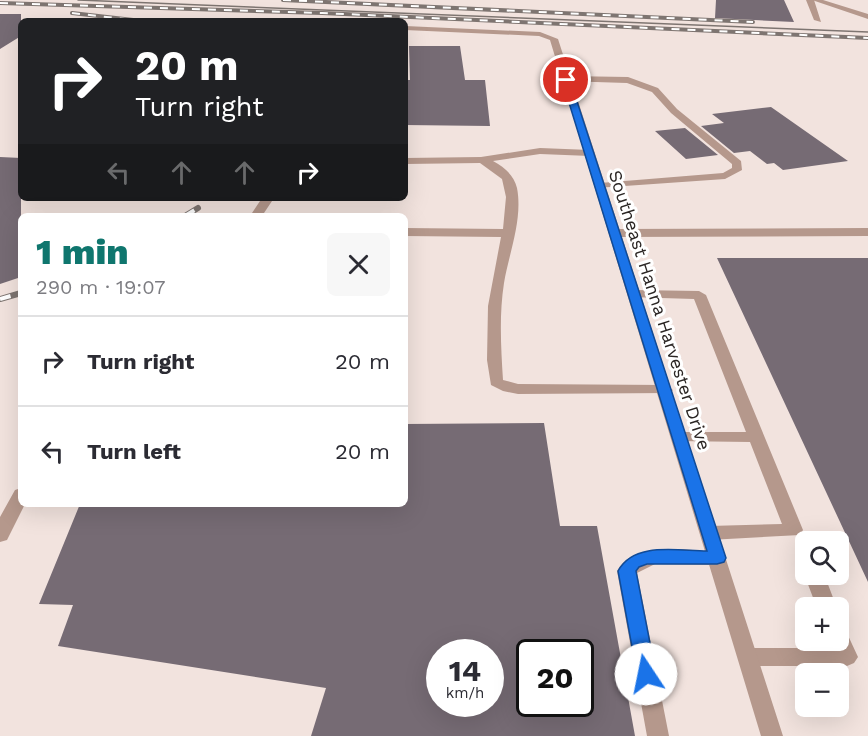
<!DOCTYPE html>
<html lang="en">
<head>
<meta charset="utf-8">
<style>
	body { margin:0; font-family:"Work Sans",sans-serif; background:#f7f7f7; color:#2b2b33; height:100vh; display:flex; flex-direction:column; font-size:22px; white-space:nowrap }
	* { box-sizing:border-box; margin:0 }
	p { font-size:20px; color:#7c7c81 }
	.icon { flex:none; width:33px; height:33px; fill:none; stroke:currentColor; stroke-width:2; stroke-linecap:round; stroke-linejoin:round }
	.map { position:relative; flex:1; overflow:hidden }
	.side { position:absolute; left:18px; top:213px; width:390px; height:294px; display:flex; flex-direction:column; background:#fff; border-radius:9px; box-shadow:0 6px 24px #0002 }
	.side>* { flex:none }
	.banner { position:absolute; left:18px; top:18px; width:390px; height:183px; border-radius:9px; box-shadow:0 6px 24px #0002; background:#202124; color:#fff; overflow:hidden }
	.buttons { position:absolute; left:795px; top:531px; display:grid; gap:12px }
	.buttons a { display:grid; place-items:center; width:54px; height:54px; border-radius:9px; background:#fff; box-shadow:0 6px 24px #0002; font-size:30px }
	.speed { position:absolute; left:426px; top:639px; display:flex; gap:12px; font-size:30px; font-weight:700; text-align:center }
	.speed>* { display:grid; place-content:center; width:78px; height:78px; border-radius:50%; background:#fff; box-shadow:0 6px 24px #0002; line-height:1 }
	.speed small { font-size:15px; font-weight:400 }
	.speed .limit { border:3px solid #111; border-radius:9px; background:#fff; color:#111 }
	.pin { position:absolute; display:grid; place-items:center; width:51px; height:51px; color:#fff; margin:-26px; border:3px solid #fff; border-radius:50%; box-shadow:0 2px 6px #0007 }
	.me { position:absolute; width:66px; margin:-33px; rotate:349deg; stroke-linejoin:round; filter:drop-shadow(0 0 4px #0008) }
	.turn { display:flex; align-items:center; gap:21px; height:126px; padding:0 18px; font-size:27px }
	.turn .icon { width:78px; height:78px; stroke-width:2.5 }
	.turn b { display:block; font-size:42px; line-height:51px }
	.lanes { display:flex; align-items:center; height:57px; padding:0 18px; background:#0003; justify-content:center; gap:30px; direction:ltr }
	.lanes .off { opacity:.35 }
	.round { display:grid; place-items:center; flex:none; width:63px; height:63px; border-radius:9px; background:#f7f7f7 }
	.overview { display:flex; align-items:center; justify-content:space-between; height:102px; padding:0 18px }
	h1 { font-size:36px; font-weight:800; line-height:45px; color:#0f766e }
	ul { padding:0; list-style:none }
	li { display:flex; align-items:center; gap:18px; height:90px; padding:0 18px; border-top:2px solid #e1e1e2 }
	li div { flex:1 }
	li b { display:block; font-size:22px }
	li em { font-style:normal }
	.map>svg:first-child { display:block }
</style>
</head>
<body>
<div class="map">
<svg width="868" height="736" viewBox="0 0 868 736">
	<rect width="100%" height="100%" fill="#f2e3de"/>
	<!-- building -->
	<path fill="#766b74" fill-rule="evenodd" d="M 716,0 L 784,0 L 794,22 L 715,18 Z
		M 0,14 L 21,14 L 21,36 L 0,49 Z
		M 409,46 L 460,46 L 465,80 L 485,80 L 490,126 L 405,125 L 405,80 L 410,80 Z
		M 771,107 L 848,161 L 783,170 L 774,163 L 767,164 L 750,151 L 734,153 L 701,126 L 724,123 L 712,114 Z
		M 685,128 L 718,155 L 686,159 L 655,131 Z
		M 0,157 L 21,158 L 21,277 L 0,284 Z
		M 717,258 L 868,258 L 868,582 Z
		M 544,423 L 560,526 L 597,526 L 635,736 L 311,736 L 326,688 L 58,646 L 73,605 L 39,604 L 80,504 L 405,504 L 405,424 ZM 440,652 L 490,652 L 490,704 L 440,704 ZM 530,652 L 580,652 L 580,704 L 530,704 Z"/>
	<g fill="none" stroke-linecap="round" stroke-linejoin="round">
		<!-- lane -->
		<path fill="#b5988c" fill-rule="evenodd" d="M 806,0 L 814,0 L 821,22 L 814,20 Z
			M 566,76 L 628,77 L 658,88 L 677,109 L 741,161 L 742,170 L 725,179 L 596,188 L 596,184 L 600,183 L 723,173 L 732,168 L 732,164 L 671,113 L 652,92 L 627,83 L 563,81 L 563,77 Z
			M 540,148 L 590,150 L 595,153 L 590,156 L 540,154 L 493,161 C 504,167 514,175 517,188 C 523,219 509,253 504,283 C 499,315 501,348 503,380 L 518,384 L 665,385 L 673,390 L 670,393 L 518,394 L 503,391 L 491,385 L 487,360 L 488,306 L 501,237 L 405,236 L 405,228 L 503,229 L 506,197 L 502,179 L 480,163 L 405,164 L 405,158 L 481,157 Z
			M 262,198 L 274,198 L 262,216 L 250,216 Z
			M 868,228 L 868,236 L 615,237 L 609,233 L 615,229 Z
			M 634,290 L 699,291 L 706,295 L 803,530 L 800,535 L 709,540 L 702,538 L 700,533 L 702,528 L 709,526 L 782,524 L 750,442 L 674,441 L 672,437 L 674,433 L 680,432 L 746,432 L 694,299 L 629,297 L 627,294 L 629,291 Z
			M 21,488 L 21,504 L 25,504 L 7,540 L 0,542 L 0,517 L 15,490 Z
			M 682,549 L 724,553 L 726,558 L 724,563 L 717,565 L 655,564 L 637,573 L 669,736 L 647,736 L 617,571 C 629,549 660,549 682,549 Z
			M 806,572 L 806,574 L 824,574 L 837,608 L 817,608 L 804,574 Z
			M 838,627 L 845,629 L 858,657 L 854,663 L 847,666 L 749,666 L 742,663 L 738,657 L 742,651 L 749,648 L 833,648 L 830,640 L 838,640 Z"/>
		<!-- street -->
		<path fill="#b5988c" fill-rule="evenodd" d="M 812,0 L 823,0 L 868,14 L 868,19 Z
			M 405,26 L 540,32 L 558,39 L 783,736 L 761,736 L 550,40 L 539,36 L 405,30 Z"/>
		<!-- tram -->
		<path stroke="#7e7571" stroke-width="1.5" d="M 78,0 L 868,32"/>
		<!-- rail-far1 casing -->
		<g stroke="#7e7571" stroke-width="4">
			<path id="rail-far1" d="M 283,0 L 753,22
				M 0,3 L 322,13 L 868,38
				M 72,13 L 142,21"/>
		</g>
		<!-- rail casing -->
		<g stroke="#7e7571" stroke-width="6">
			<path id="rail" d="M 185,216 L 198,208
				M 0,299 L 21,293"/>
		</g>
		<!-- rail-far1 -->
		<use href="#rail-far1" stroke="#fff" stroke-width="2" stroke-dasharray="8" stroke-linecap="butt"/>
		<!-- rail -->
		<use href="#rail" stroke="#fff" stroke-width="4" stroke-dasharray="11" stroke-linecap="butt"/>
	</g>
	<!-- route -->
	<path fill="#1a73e8" stroke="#114b97" stroke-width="1.5" d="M 566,77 L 570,80 L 726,558 L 724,562 L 717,564 L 647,564 L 639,567 L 636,571 L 656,674 L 653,680 L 646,682 L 639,680 L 637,674 L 618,571 C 634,541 678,551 707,551 L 562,80 Z"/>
	<g text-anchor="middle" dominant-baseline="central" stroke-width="6" stroke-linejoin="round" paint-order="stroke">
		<!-- street labels -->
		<g font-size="18" fill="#2b2624" stroke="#fff">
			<text transform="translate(660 310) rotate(72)">Southeast Hanna Harvester Drive</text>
		</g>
	</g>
</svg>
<div class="buttons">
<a><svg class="icon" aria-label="search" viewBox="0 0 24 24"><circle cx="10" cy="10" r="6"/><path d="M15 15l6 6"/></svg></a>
<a>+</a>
<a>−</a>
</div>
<div class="speed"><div>14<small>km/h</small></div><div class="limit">20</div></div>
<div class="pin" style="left:566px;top:80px;background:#d93025"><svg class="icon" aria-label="arrive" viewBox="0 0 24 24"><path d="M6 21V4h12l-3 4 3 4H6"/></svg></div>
<svg class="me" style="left:646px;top:674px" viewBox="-20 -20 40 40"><circle r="19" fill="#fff"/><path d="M0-13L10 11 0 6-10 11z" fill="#1a73e8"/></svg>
<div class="banner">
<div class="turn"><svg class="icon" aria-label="right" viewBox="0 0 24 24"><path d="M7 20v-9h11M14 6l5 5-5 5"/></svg><div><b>20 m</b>Turn right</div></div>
<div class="lanes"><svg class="icon off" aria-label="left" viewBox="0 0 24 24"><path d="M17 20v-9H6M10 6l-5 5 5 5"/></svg><svg class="icon off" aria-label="ahead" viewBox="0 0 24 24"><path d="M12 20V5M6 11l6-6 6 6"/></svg><svg class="icon off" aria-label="ahead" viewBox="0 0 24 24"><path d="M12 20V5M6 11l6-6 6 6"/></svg><svg class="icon" aria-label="right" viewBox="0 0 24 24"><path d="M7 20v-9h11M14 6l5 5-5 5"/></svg></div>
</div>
<section class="side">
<div class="overview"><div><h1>1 min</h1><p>290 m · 19:07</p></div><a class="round"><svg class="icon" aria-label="close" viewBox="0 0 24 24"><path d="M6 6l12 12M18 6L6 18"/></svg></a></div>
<ul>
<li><svg class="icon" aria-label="right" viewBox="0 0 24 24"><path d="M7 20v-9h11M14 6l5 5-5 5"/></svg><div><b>Turn right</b></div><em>20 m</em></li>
<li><svg class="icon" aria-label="left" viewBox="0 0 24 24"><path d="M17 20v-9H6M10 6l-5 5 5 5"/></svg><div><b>Turn left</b></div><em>20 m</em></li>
</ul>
</section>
</div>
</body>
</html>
